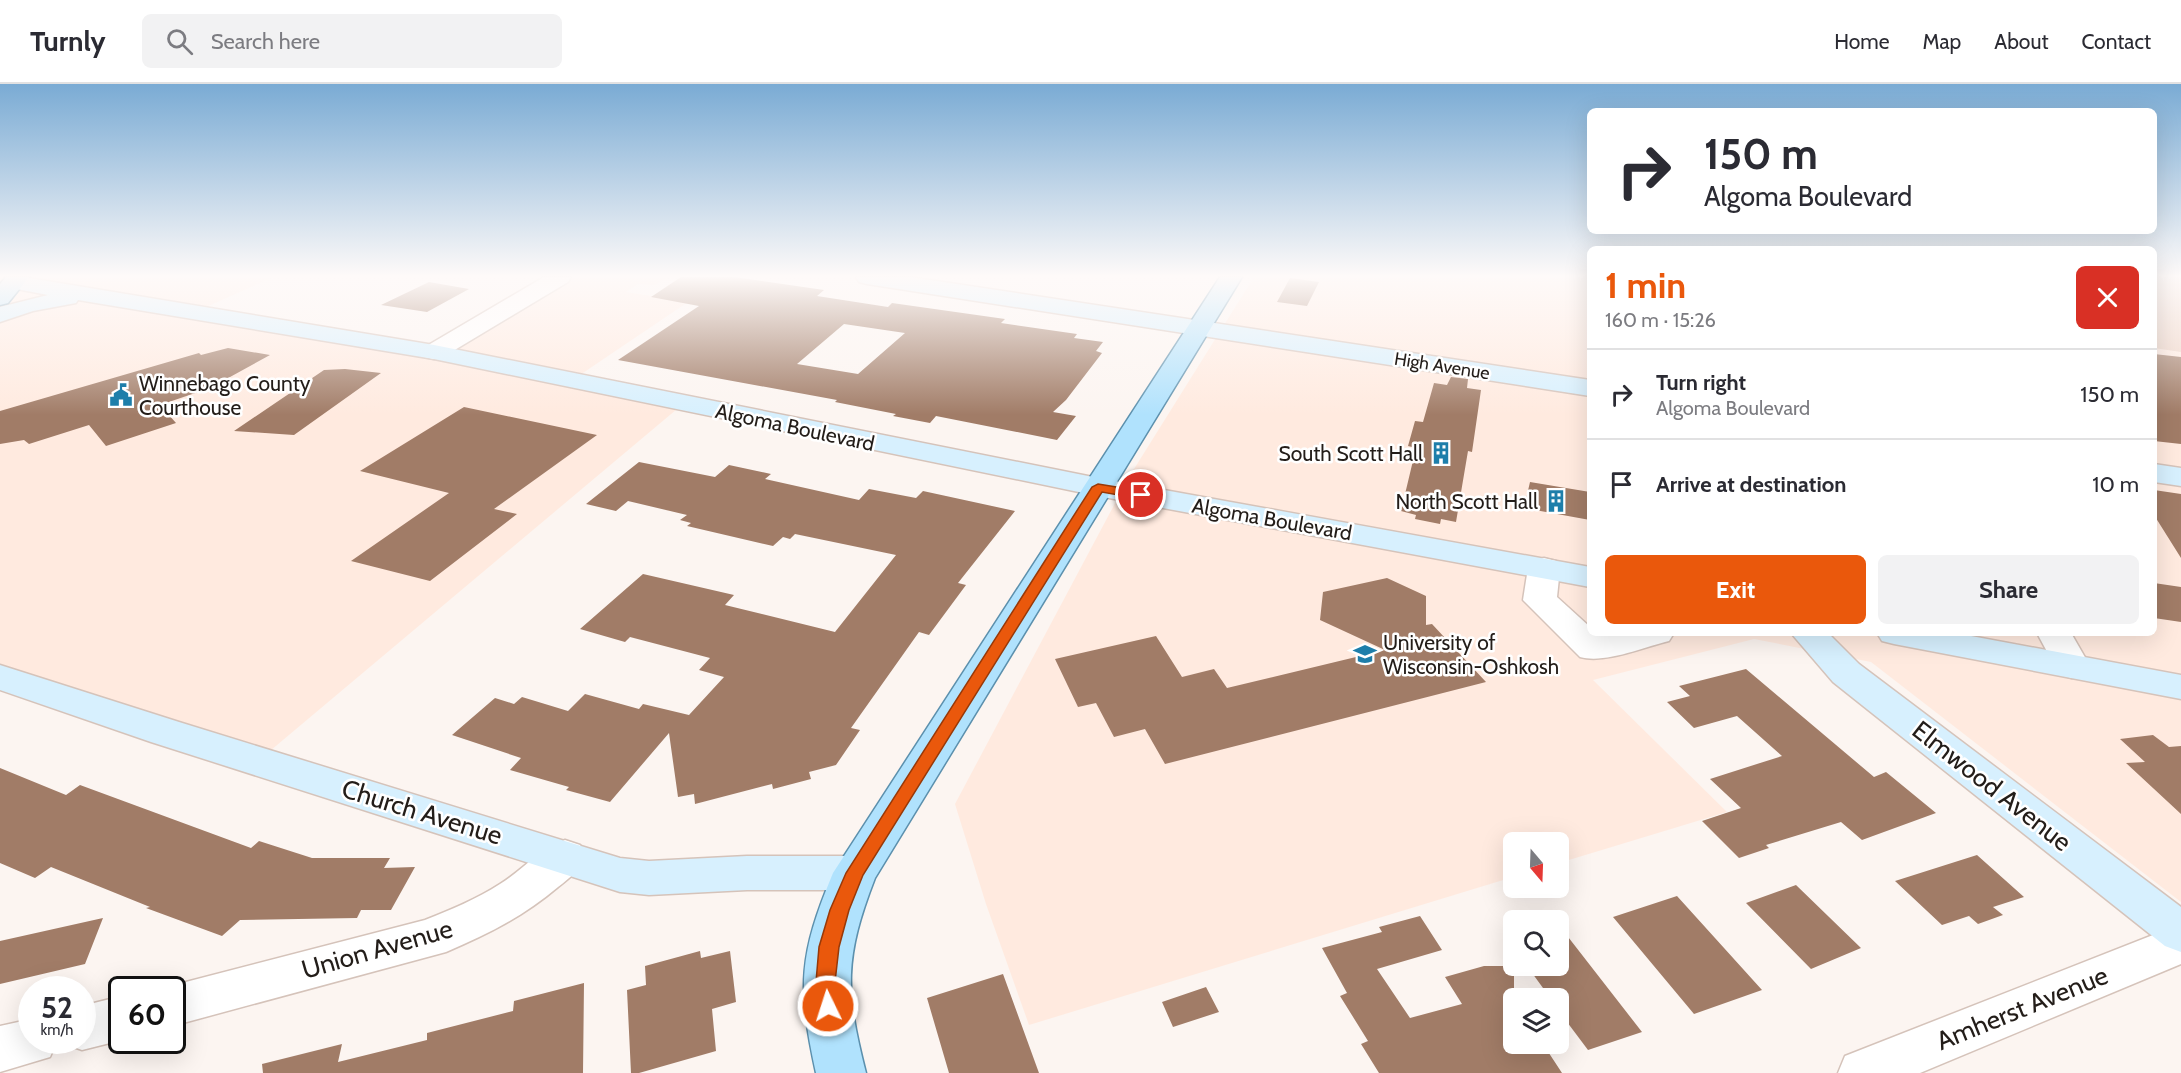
<!DOCTYPE html>
<html lang="en">
<head>
<meta charset="utf-8">
<style>
	body { margin:0; font-family:Cabin,sans-serif; background:#f2f2f3; color:#2b2b33; height:100vh; display:flex; flex-direction:column; font-size:22px; white-space:nowrap }
	* { box-sizing:border-box; margin:0 }
	p { font-size:20px; color:#7c7c81 }
	.icon { flex:none; width:33px; height:33px; fill:none; stroke:currentColor; stroke-width:2; stroke-linecap:round; stroke-linejoin:round }
	.map { position:relative; flex:1; overflow:hidden }
	.side { position:absolute; left:1587px; top:162px; width:570px; height:390px; display:flex; flex-direction:column; background:#fff; border-radius:9px; box-shadow:0 6px 24px #0002 }
	.side>* { flex:none }
	.hud { position:absolute; left:1587px; top:24px; width:570px; height:126px; border-radius:9px; box-shadow:0 6px 24px #0002; background:#fff; color:#2b2b33; overflow:hidden }
	.needle { width:39px; rotate:161deg }
	.fabs { position:absolute; left:1503px; top:748px; display:grid; gap:12px }
	.fabs a { display:grid; place-items:center; width:66px; height:66px; border-radius:9px; background:#fff; box-shadow:0 6px 24px #0002; font-size:30px }
	.speed { position:absolute; left:18px; top:892px; display:flex; gap:12px; font-size:30px; font-weight:700; text-align:center }
	.speed>* { display:grid; place-content:center; width:78px; height:78px; border-radius:50%; background:#fff; box-shadow:0 6px 24px #0002; line-height:1 }
	.speed small { font-size:15px; font-weight:400 }
	.speed .limit { border:3px solid #111; border-radius:9px; background:#fff; color:#111 }
	.pin { position:absolute; display:grid; place-items:center; width:51px; height:51px; color:#fff; margin:-26px; border:3px solid #fff; border-radius:50%; box-shadow:0 2px 6px #0007 }
	.me { position:absolute; width:66px; margin:-33px; rotate:356deg; stroke-linejoin:round; filter:drop-shadow(0 0 4px #0008) }
	.turn { display:flex; align-items:center; gap:21px; height:126px; padding:0 18px; font-size:27px }
	.turn .icon { width:78px; height:78px; stroke-width:2.5 }
	.turn b { display:block; font-size:42px; line-height:51px }
	.round { display:grid; place-items:center; flex:none; width:63px; height:63px; border-radius:9px; background:#f2f2f3 }
	.overview { display:flex; align-items:center; justify-content:space-between; height:102px; padding:0 18px }
	h1 { font-size:36px; font-weight:700; line-height:45px; color:#ea580c }
	.action { display:flex; gap:12px; margin-top:auto; padding:12px 18px }
	.action a { flex:1; height:69px; border-radius:9px; background:#ea580c; color:#fff; font-size:24px; font-weight:700; line-height:69px; text-align:center }
	.action a+a { background:#f2f2f3; color:#2b2b33 }
	ul { padding:0; list-style:none }
	li { display:flex; align-items:center; gap:18px; height:90px; padding:0 18px; border-top:2px solid #e1e1e2 }
	li div { flex:1 }
	li b { display:block; font-size:22px }
	li em { font-style:normal }
	header { display:flex; align-items:center; gap:36px; box-sizing:border-box; height:84px; padding:0 30px; background:#fff; border-bottom:2px solid #e1e1e2 }
	header strong { font-size:28px }
	nav { display:flex; gap:33px; margin-inline-start:auto; font-size:21px }
	.search { width:420px; height:54px; background:#f2f2f3; display:flex; align-items:center; gap:15px; box-sizing:border-box; padding:0 21px; border-radius:9px; color:#7c7c81; font-size:22px }
	.map>svg:first-child { display:block }
</style>
</head>
<body>
<header>
<strong>Turnly</strong>
<div class="search"><svg class="icon" aria-label="search" viewBox="0 0 24 24"><circle cx="10" cy="10" r="6"/><path d="M15 15l6 6"/></svg>Search here</div>
<nav><a>Home</a><a>Map</a><a>About</a><a>Contact</a></nav>
</header>
<div class="map">
<svg width="2181" height="989" viewBox="0 0 2181 989">
	<rect width="100%" height="100%" fill="#fcf5f1"/>
	<!-- built -->
	<path fill="#ffeadf" d="M 0,193 L 273,193 L 195,228 L 434,268 L 560,193 L 669,193 L 655,201 L 638,200 L 626,208 L 688,218 L 571,297 L 683,320 L 258,677 L 0,593 Z
		M 1254,193 L 1590,193 L 1590,549 L 2154,549 L 2154,193 L 2181,193 L 2181,818 L 1871,578 L 1754,555 L 1593,596 L 1727,728 L 1559,779 L 1558,759 L 1514,759 L 1513,793 L 1029,941 L 986,820 L 955,720 L 1129,393 Z"/>
	<!-- green -->
	<path fill="#eed3c5" d="M 2154,193 L 2181,193 L 2181,268 L 2154,264 Z"/>
	<!-- building -->
	<path fill="#a17c67" fill-rule="evenodd" d="M 681,193 L 734,193 L 824,206 L 817,212 L 888,223 L 892,219 L 1005,235 L 1001,239 L 1077,250 L 1074,254 L 1103,258 L 1096,267 L 1102,269 L 1066,316 L 1053,328 L 1076,332 L 1057,356 L 936,332 L 930,339 L 893,332 L 896,330 L 835,318 L 837,316 L 618,276 L 699,222 L 651,213 ZM 844,240 L 905,249 L 858,290 L 797,280 Z
		M 1290,194 L 1319,198 L 1307,222 L 1277,218 Z
		M 429,198 L 469,205 L 427,228 L 381,221 Z
		M 228,264 L 270,271 L 210,304 L 160,321 L 176,339 L 106,362 L 89,341 L 29,360 L 24,356 L 0,360 L 0,327 L 199,269 L 201,271 Z
		M 2154,270 L 2181,273 L 2181,360 L 2154,357 Z
		M 345,285 L 381,289 L 294,351 L 234,347 L 324,286 Z
		M 1451,293 L 1468,295 L 1467,304 L 1481,306 L 1472,368 L 1468,367 L 1456,438 L 1441,435 L 1440,440 L 1415,435 L 1416,431 L 1401,427 L 1416,364 L 1408,362 L 1415,337 L 1423,338 L 1434,299 L 1447,301 Z
		M 464,323 L 597,351 L 494,425 L 517,430 L 430,497 L 351,477 L 449,409 L 360,387 Z
		M 639,378 L 715,393 L 729,381 L 771,390 L 765,395 L 859,416 L 869,405 L 916,414 L 923,407 L 1015,427 L 958,499 L 966,501 L 929,551 L 919,548 L 851,644 L 860,646 L 836,681 L 809,688 L 811,695 L 773,705 L 772,700 L 695,720 L 694,710 L 678,713 L 669,649 L 610,718 L 566,706 L 569,703 L 510,686 L 521,674 L 452,651 L 495,614 L 514,620 L 522,613 L 568,627 L 585,610 L 639,625 L 643,620 L 689,631 L 724,593 L 699,586 L 710,574 L 630,553 L 625,558 L 580,545 L 643,490 L 734,511 L 725,521 L 835,548 L 896,471 L 795,450 L 790,455 L 783,453 L 773,462 L 687,442 L 691,439 L 680,436 L 687,431 L 628,417 L 616,427 L 586,420 Z
		M 1530,398 L 1590,408 L 1590,436 L 1524,424 Z
		M 2154,406 L 2181,410 L 2181,474 L 2154,431 Z
		M 1387,494 L 1426,512 L 1426,541 L 1432,540 L 1486,598 L 1165,680 L 1145,645 L 1114,653 L 1096,619 L 1078,623 L 1055,575 L 1156,552 L 1182,593 L 1214,585 L 1227,604 L 1385,566 L 1320,536 L 1323,508 Z
		M 2154,499 L 2181,503 L 2181,538 L 2154,534 Z
		M 1746,585 L 1874,693 L 1886,688 L 1936,729 L 1862,756 L 1841,738 L 1766,761 L 1769,764 L 1739,774 L 1702,737 L 1741,724 L 1710,695 L 1782,672 L 1737,632 L 1694,644 L 1667,618 L 1690,612 L 1679,602 Z
		M 2153,651 L 2169,663 L 2181,662 L 2181,730 L 2126,679 L 2145,678 L 2120,655 Z
		M 0,684 L 66,711 L 80,701 L 251,764 L 259,757 L 312,774 L 390,774 L 384,784 L 415,783 L 391,826 L 361,826 L 357,834 L 240,836 L 222,852 L 146,824 L 150,823 L 51,783 L 35,794 L 0,779 Z
		M 1977,771 L 2024,813 L 1993,823 L 2003,831 L 1978,840 L 1969,832 L 1942,841 L 1895,797 Z
		M 1796,801 L 1861,864 L 1811,885 L 1746,819 Z
		M 1677,812 L 1762,906 L 1694,930 L 1613,833 Z
		M 1420,832 L 1442,866 L 1377,885 L 1410,934 L 1462,920 L 1445,893 L 1484,882 L 1514,882 L 1514,960 L 1543,960 L 1562,989 L 1379,989 L 1361,960 L 1368,957 L 1340,912 L 1347,909 L 1322,864 L 1382,848 L 1379,843 Z
		M 103,834 L 85,880 L 0,900 L 0,857 Z
		M 1558,840 L 1642,948 L 1588,966 L 1558,926 L 1558,915 L 1551,915 L 1527,882 L 1558,882 Z
		M 700,867 L 701,874 L 730,867 L 736,918 L 712,925 L 716,967 L 639,989 L 631,989 L 627,906 L 646,901 L 645,882 Z
		M 1003,890 L 1039,989 L 949,989 L 927,914 Z
		M 584,899 L 583,989 L 263,989 L 262,980 L 342,960 L 338,978 L 427,956 L 427,949 L 513,927 L 514,917 Z
		M 1206,903 L 1219,928 L 1173,943 L 1162,918 Z"/>
	<g fill="none" stroke-linecap="round" stroke-linejoin="round">
		<!-- street casing -->
		<g stroke="#d5c3ba" stroke-width="3">
			<path id="street" d="M 544,193 L 571,193 L 568,198 L 443,273 L 434,275 L 425,273 L 422,268 L 425,263 Z
				M 1544,474 L 1556,477 L 1560,484 L 1557,513 L 1590,543 L 1590,549 L 1597,549 L 1600,552 L 1611,549 L 1674,549 L 1669,557 C 1644,563 1605,580 1580,573 L 1523,516 L 1528,484 L 1532,477 Z
				M 2037,549 L 2071,549 L 2090,582 L 2085,590 L 2072,594 L 2059,590 Z
				M 565,756 L 580,761 L 586,773 C 579,786 570,794 558,803 C 524,832 488,850 446,868 L 172,942 L 172,906 L 155,906 L 425,836 C 450,826 477,815 500,800 C 523,786 539,765 565,756 Z
				M 2181,840 L 2181,880 L 1920,989 L 1838,989 L 1845,972 Z
				M 122,912 L 122,956 L 82,966 L 65,960 L 63,957 L 82,957 L 82,922 Z
				M 32,935 L 32,957 L 57,957 L 50,973 L 0,988 L 0,942 Z"/>
		</g>
		<!-- secondary casing -->
		<g stroke="#d5c3ba" stroke-width="3">
			<path id="secondary" d="M 6,193 L 23,193 L 434,261 L 1098,394 L 1590,483 L 1590,503 L 1098,412 L 434,275 L 78,216 L 76,219 L 33,227 L 0,238 L 0,223 L 48,211 L 6,203 L 3,198 Z
				M 856,193 L 910,193 L 1590,296 L 1590,312 L 867,200 L 859,198 Z
				M 2154,380 L 2181,384 L 2181,402 L 2154,398 Z
				M 1791,549 L 1828,549 L 1859,580 L 2181,823 L 2181,868 L 2165,862 L 1833,598 Z
				M 1877,549 L 1955,549 L 2181,591 L 2181,615 L 1894,560 L 1882,557 Z
				M 0,581 L 179,638 L 620,774 L 649,777 L 747,772 L 855,772 L 870,777 L 877,789 L 870,801 L 855,806 L 747,806 L 649,811 L 620,808 L 151,658 L 0,606 Z"/>
		</g>
		<!-- primary casing -->
		<g stroke="#5c90ad" stroke-width="3">
			<path id="primary" d="M 6,193 L 29,193 L 8,219 L 0,221 L 0,200 Z
				M 1220,193 L 1242,193 L 875,794 C 844,874 845,907 866,989 L 816,989 C 797,902 799,871 833,789 Z"/>
		</g>
		<!-- street -->
		<use href="#street" fill="#fff" fill-rule="evenodd"/>
		<!-- secondary -->
		<use href="#secondary" fill="#d7f0fe" fill-rule="evenodd"/>
		<!-- primary -->
		<use href="#primary" fill="#b0e2fd" fill-rule="evenodd"/>
	</g>
	<!-- sky -->
	<linearGradient id="sky" x2="0" y2="1"><stop stop-color="#7aabd4"/><stop offset="0.58" stop-color="#fefaf9"/><stop offset="1" stop-color="#fefaf9" stop-opacity="0"/></linearGradient>
	<rect width="2181" height="331" fill="url(#sky)"/>
	<!-- route -->
	<path fill="#ea580c" stroke="#983908" stroke-width="1.5" d="M 1098,400 L 1141,407 L 1147,411 L 1141,415 L 1102,408 L 863,791 L 849,826 L 839,863 L 835,898 L 838,922 L 836,928 L 828,930 L 821,928 L 816,898 L 819,863 L 830,826 L 846,789 L 1092,403 Z"/>
	<!-- icons -->
	<defs>
		<g id="civic-bare" transform="scale(1.8)"><path d="M-.6-6.5H3V-4.5H.6V-3L4-1V1h2V6H-6V1h2V-1L-.6-3ZM-1.2 2.5V6h2.4V2.5Z" fill="#1d7eaa" stroke="#fff" stroke-width="2.5" paint-order="stroke"/></g>
		<g id="building-bare" transform="scale(1.8)"><path d="M-4-6H4V6H1V3H-1V6H-4ZM-2.5-4.3h1.7v1.8h-1.7ZM.8-4.3h1.7v1.8H.8ZM-2.5-1h1.7V.8h-1.7ZM.8-1h1.7V.8H.8Z" fill="#1d7eaa" stroke="#fff" stroke-width="2.5" paint-order="stroke"/></g>
		<g id="university-bare" transform="scale(1.8)"><path d="M0-5L7-2L0 1L-7-2ZM-4 1L0 2.5L4 1V4Q0 6-4 4Z" fill="#1d7eaa" stroke="#fff" stroke-width="2.5" paint-order="stroke"/></g>
	</defs>
	<g fill-rule="evenodd">
		<use href="#civic-bare" x="121" y="311"/>
		<use href="#building-bare" x="1441" y="369"/>
		<use href="#building-bare" x="1556" y="417"/>
		<use href="#university-bare" x="1365" y="570"/>
	</g>
	<g text-anchor="middle" dominant-baseline="central" stroke-width="5" stroke-linejoin="round" paint-order="stroke">
		<!-- far-street labels -->
		<g font-size="18" fill="#231d19" stroke="#fff">
			<text transform="translate(1442 282) rotate(9)">High Avenue</text>
		</g>
		<!-- poi labels -->
		<g font-size="21" fill="#231d19" stroke="#fff" text-anchor="start">
			<text x="139" y="299">Winnebago County<tspan x="139" dy="24">Courthouse</tspan></text>
			<text x="1423" y="369" text-anchor="end">South Scott Hall</text>
			<text x="1538" y="417" text-anchor="end">North Scott Hall</text>
			<text x="1383" y="558">University of<tspan x="1383" dy="24">Wisconsin-Oshkosh</tspan></text>
		</g>
		<!-- street labels -->
		<g font-size="21" fill="#231d19" stroke="#fff">
			<text transform="translate(795 343) rotate(12)">Algoma Boulevard</text>
			<text transform="translate(1272 435) rotate(10)">Algoma Boulevard</text>
		</g>
		<!-- near-street labels -->
		<g font-size="26" fill="#231d19" stroke="#fff">
			<text transform="translate(1992 702) rotate(38)">Elmwood Avenue</text>
			<text transform="translate(422 728) rotate(17)">Church Avenue</text>
			<text transform="translate(377 865) rotate(-16)">Union Avenue</text>
			<text transform="translate(2022 924) rotate(-22)">Amherst Avenue</text>
		</g>
	</g>
</svg>
<div class="fabs">
<a><svg class="needle" viewBox="-14 -14 28 28"><path d="M0-13l5 13h-10z" fill="#e53935"/><path d="M0 13l5-13h-10z" fill="#7c7c81"/></svg></a>
<a><svg class="icon" aria-label="search" viewBox="0 0 24 24"><circle cx="10" cy="10" r="6"/><path d="M15 15l6 6"/></svg></a>
<a><svg class="icon" aria-label="layers" viewBox="0 0 24 24"><path d="M12 4l9 5-9 5-9-5zM3 14l9 5 9-5"/></svg></a>
</div>
<div class="speed"><div>52<small>km/h</small></div><div class="limit">60</div></div>
<div class="pin" style="left:1141px;top:411px;background:#d93025"><svg class="icon" aria-label="arrive" viewBox="0 0 24 24"><path d="M6 21V4h12l-3 4 3 4H6"/></svg></div>
<svg class="me" style="left:828px;top:922px" viewBox="-20 -20 40 40"><circle r="17" fill="#ea580c" stroke="#fff" stroke-width="3"/><path d="M0-11L8 9 0 5-8 9z" fill="#fff"/></svg>
<div class="hud">
<div class="turn"><svg class="icon" aria-label="right" viewBox="0 0 24 24"><path d="M7 20v-9h11M14 6l5 5-5 5"/></svg><div><b>150 m</b>Algoma Boulevard</div></div>
</div>
<section class="side">
<div class="overview"><div><h1>1 min</h1><p>160 m · 15:26</p></div><a class="round" style="background:#d93025;color:#fff"><svg class="icon" aria-label="close" viewBox="0 0 24 24"><path d="M6 6l12 12M18 6L6 18"/></svg></a></div>
<ul>
<li><svg class="icon" aria-label="right" viewBox="0 0 24 24"><path d="M7 20v-9h11M14 6l5 5-5 5"/></svg><div><b>Turn right</b><p>Algoma Boulevard</p></div><em>150 m</em></li>
<li><svg class="icon" aria-label="arrive" viewBox="0 0 24 24"><path d="M6 21V4h12l-3 4 3 4H6"/></svg><div><b>Arrive at destination</b></div><em>10 m</em></li>
</ul>
<div class="action"><a>Exit</a><a>Share</a></div>
</section>
</div>
</body>
</html>
